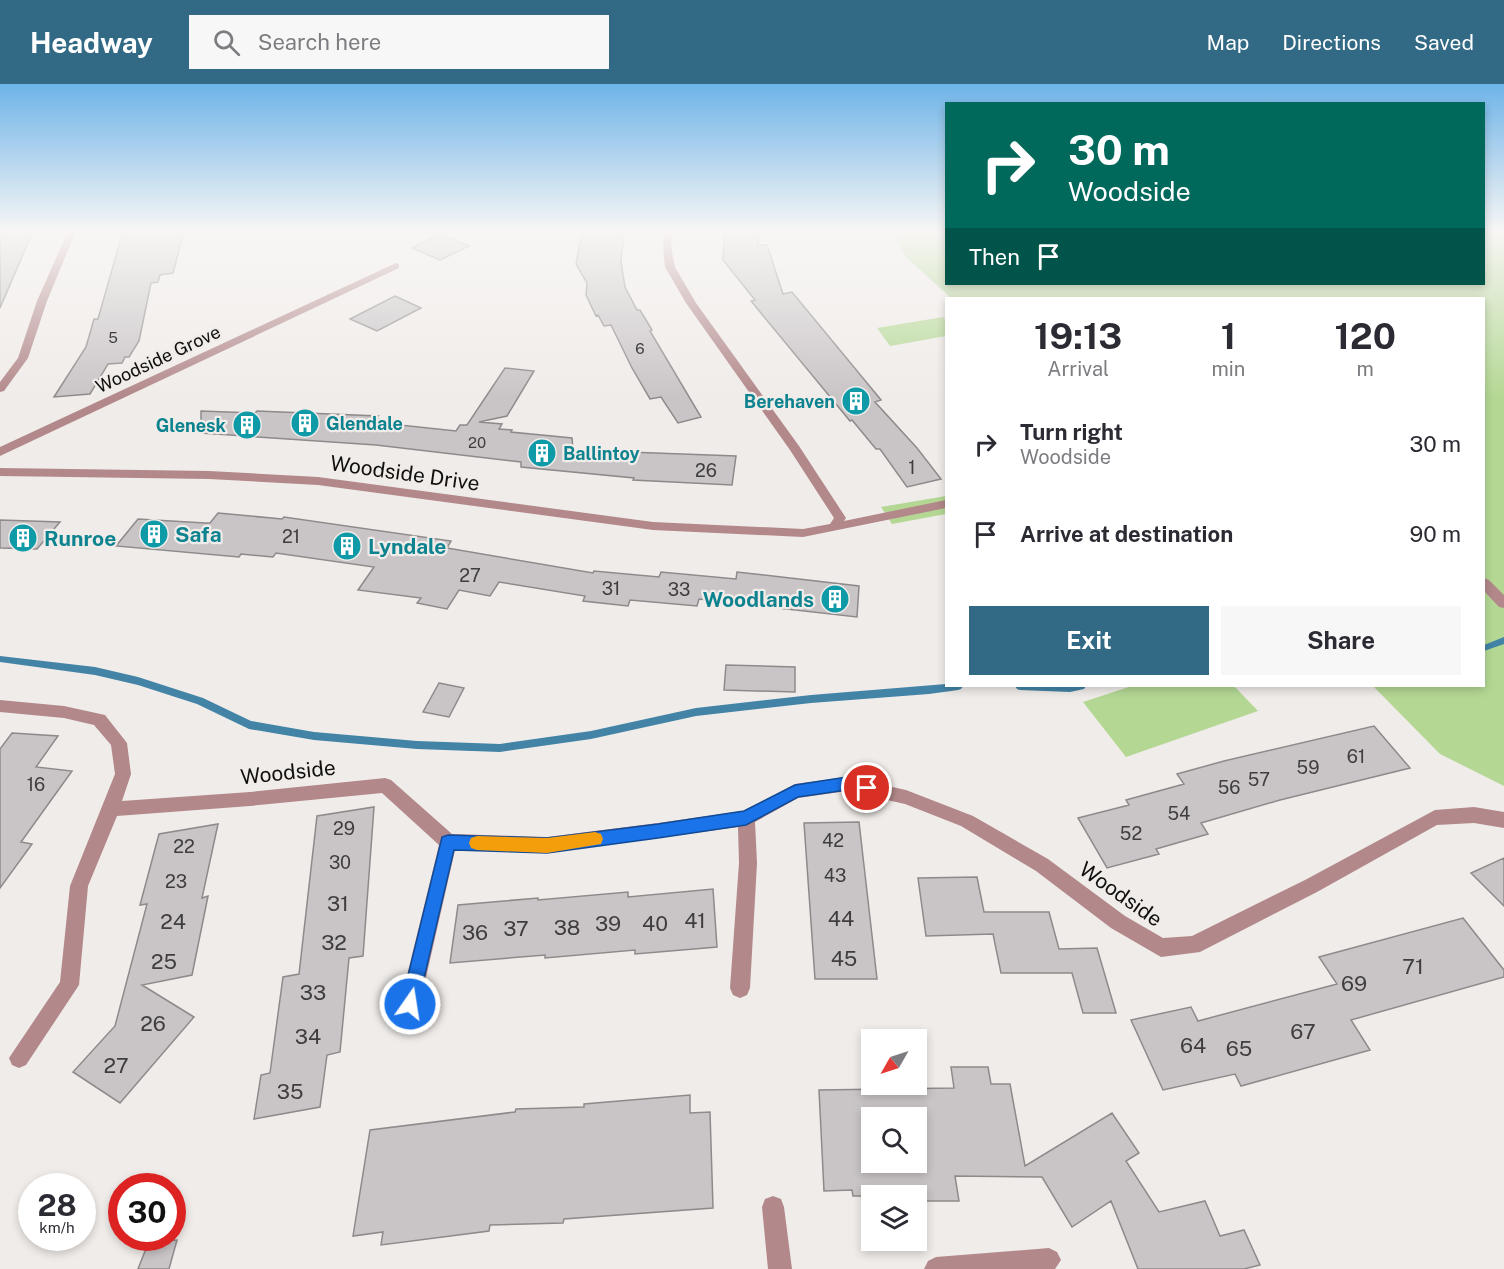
<!DOCTYPE html>
<html lang="en">
<head>
<meta charset="utf-8">
<style>
	body { margin:0; font-family:"Public Sans",sans-serif; background:#f7f7f7; color:#2b2b33; height:100vh; display:flex; flex-direction:column; font-size:22px; white-space:nowrap }
	* { box-sizing:border-box; margin:0 }
	p { font-size:20px; color:#7c7c81 }
	.icon { flex:none; width:33px; height:33px; fill:none; stroke:currentColor; stroke-width:2; stroke-linecap:round; stroke-linejoin:round }
	.map { position:relative; flex:1; overflow:hidden }
	.side { position:absolute; left:945px; top:213px; width:540px; height:390px; display:flex; flex-direction:column; background:#fff; border-radius:0px; box-shadow:0 3px 9px #0003 }
	.side>* { flex:none }
	.top-card { position:absolute; left:945px; top:18px; width:540px; height:183px; border-radius:0px; box-shadow:0 3px 9px #0003; background:#00695c; color:#fff; overflow:hidden }
	.needle { width:39px; rotate:231deg }
	.tools { position:absolute; left:861px; top:945px; display:grid; gap:12px }
	.tools a { display:grid; place-items:center; width:66px; height:66px; border-radius:0px; background:#fff; box-shadow:0 3px 9px #0003; font-size:30px }
	.speed { position:absolute; left:18px; top:1089px; display:flex; gap:12px; font-size:30px; font-weight:700; text-align:center }
	.speed>* { display:grid; place-content:center; width:78px; height:78px; border-radius:50%; background:#fff; box-shadow:0 3px 9px #0003; line-height:1 }
	.speed small { font-size:15px; font-weight:400 }
	.speed .limit { border:9px solid #d22; background:#fff; color:#111 }
	.pin { position:absolute; display:grid; place-items:center; width:51px; height:51px; color:#fff; margin:-26px; border:3px solid #fff; border-radius:50%; box-shadow:0 2px 6px #0007 }
	.me { position:absolute; width:66px; margin:-33px; rotate:13deg; stroke-linejoin:round; filter:drop-shadow(0 0 4px #0008) }
	.turn { display:flex; align-items:center; gap:21px; height:126px; padding:0 24px; font-size:27px }
	.turn .icon { width:78px; height:78px; stroke-width:2.5 }
	.turn b { display:block; font-size:42px; line-height:51px }
	.then { display:flex; align-items:center; height:57px; padding:0 24px; background:#0003; gap:12px; font-size:22px }
	.eta { display:flex; justify-content:space-evenly; align-items:center; height:102px; text-align:center }
	.eta b { font-size:36px; font-weight:700; line-height:42px }
	.cta { display:flex; gap:12px; margin-top:auto; padding:12px 24px }
	.cta a { flex:1; height:69px; border-radius:0px; background:#326984; color:#fff; font-size:24px; font-weight:700; line-height:69px; text-align:center }
	.cta a+a { background:#f7f7f7; color:#2b2b33 }
	ul { padding:0; list-style:none }
	li { display:flex; align-items:center; gap:18px; height:90px; padding:0 24px }
	li div { flex:1 }
	li b { display:block; font-size:22px }
	li em { font-style:normal }
	header { display:flex; align-items:center; gap:36px; box-sizing:border-box; height:84px; padding:0 30px; background:#326984; color:#fff }
	header strong { font-size:28px }
	nav { display:flex; gap:33px; margin-inline-start:auto; font-size:21px }
	.search { width:420px; height:54px; background:#f7f7f7; display:flex; align-items:center; gap:15px; box-sizing:border-box; padding:0 21px; border-radius:0px; color:#7c7c81; font-size:22px }
	.map>svg:first-child { display:block }
</style>
</head>
<body>
<header>
<strong>Headway</strong>
<div class="search"><svg class="icon" aria-label="search" viewBox="0 0 24 24"><circle cx="10" cy="10" r="6"/><path d="M15 15l6 6"/></svg>Search here</div>
<nav><a>Map</a><a>Directions</a><a>Saved</a></nav>
</header>
<div class="map">
<svg width="1504" height="1185" viewBox="0 0 1504 1185">
	<rect width="100%" height="100%" fill="#f0ece9"/>
	<!-- green -->
	<path fill="#b4d894" d="M 891,147 L 946,147 L 946,200 L 1484,200 L 1484,147 L 1504,147 L 1504,702 L 1440,670 L 1373,602 L 1484,602 L 1484,214 L 951,214 L 907,174 Z
		M 943,233 L 946,237 L 946,252 L 890,262 L 877,244 Z
		M 946,412 L 946,430 L 892,440 L 881,423 Z
		M 1132,602 L 1234,602 L 1258,627 L 1126,673 L 1083,618 Z"/>
	<g fill="none" stroke-linecap="round" stroke-linejoin="round">
		<!-- stream -->
		<path fill="#4283a6" fill-rule="evenodd" d="M 1504,553 L 1504,560 L 1484,567 L 1484,561 Z
			M 0,572 L 95,583 L 138,593 L 203,614 L 251,637 L 314,648 L 417,657 L 500,660 L 591,647 L 696,624 L 811,611 L 946,600 L 946,602 L 963,602 L 961,605 L 958,606 L 929,610 L 811,619 L 696,632 L 591,655 L 500,668 L 417,665 L 314,656 L 249,645 L 197,620 L 138,601 L 95,591 L 0,578 Z
			M 1015,602 L 1086,602 L 1084,605 L 1070,608 L 1020,606 L 1017,605 Z"/>
	</g>
	<!-- building -->
	<path fill="#c9c4c6" stroke="#8e8a8b" stroke-width="1.5" fill-rule="evenodd" d="M 5,147 L 33,147 L 0,224 L 0,157 Z
		M 123,147 L 184,147 L 173,189 L 160,191 L 158,198 L 151,199 L 139,257 L 129,273 L 125,273 L 122,279 L 108,280 L 90,310 L 54,313 L 86,263 L 94,235 L 98,235 Z
		M 582,147 L 624,147 L 621,178 L 625,203 L 637,226 L 640,226 L 652,246 L 650,247 L 701,333 L 678,339 L 661,313 L 650,315 L 632,284 L 611,241 L 604,242 L 598,231 L 596,232 L 586,211 L 587,199 L 576,180 Z
		M 725,147 L 759,147 L 758,161 L 767,161 L 783,210 L 792,208 L 881,316 L 875,318 L 917,364 L 941,395 L 907,403 L 880,365 L 876,365 L 852,336 L 850,337 L 751,217 L 755,216 L 723,176 Z
		M 440,150 L 469,162 L 440,176 L 412,164 Z
		M 395,212 L 421,224 L 377,247 L 350,235 Z
		M 505,284 L 534,287 L 507,332 L 479,338 L 502,340 L 499,345 L 512,346 L 511,348 L 572,354 L 573,366 L 736,372 L 732,401 L 633,396 L 634,394 L 521,383 L 521,378 L 376,361 L 201,349 L 201,327 L 255,329 L 257,327 L 378,332 L 375,335 L 393,336 L 390,340 L 456,347 L 460,341 L 467,341 Z
		M 218,429 L 282,435 L 284,433 L 451,457 L 447,464 L 593,489 L 594,487 L 659,493 L 661,488 L 736,495 L 737,488 L 859,502 L 857,533 L 699,515 L 697,522 L 630,516 L 628,522 L 583,517 L 585,512 L 499,498 L 490,512 L 459,506 L 447,525 L 417,519 L 421,514 L 358,506 L 374,483 L 276,469 L 273,473 L 241,470 L 239,473 L 116,462 L 138,435 L 205,439 L 210,439 Z
		M 0,436 L 60,438 L 37,465 L 0,464 Z
		M 726,581 L 795,583 L 795,608 L 724,606 Z
		M 439,599 L 464,604 L 449,633 L 423,628 Z
		M 1374,642 L 1410,684 L 1280,716 L 1201,739 L 1208,750 L 1156,765 L 1159,770 L 1107,784 L 1078,734 L 1129,721 L 1126,716 L 1184,700 L 1177,690 L 1224,677 Z
		M 12,649 L 58,652 L 36,683 L 72,687 L 21,758 L 32,760 L 0,804 L 0,665 Z
		M 374,723 L 363,872 L 349,874 L 340,968 L 327,971 L 320,1023 L 254,1035 L 261,991 L 270,989 L 283,893 L 299,890 L 317,732 Z
		M 859,738 L 877,895 L 815,895 L 804,739 Z
		M 218,740 L 202,814 L 208,812 L 192,891 L 142,901 L 194,933 L 120,1019 L 73,988 L 115,942 L 147,820 L 140,821 L 159,750 Z
		M 1504,774 L 1504,822 L 1471,789 Z
		M 977,793 L 984,828 L 1049,828 L 1059,865 L 1097,864 L 1116,929 L 1083,929 L 1072,889 L 1001,889 L 993,850 L 926,852 L 918,794 Z
		M 713,805 L 717,863 L 635,870 L 635,866 L 545,874 L 545,871 L 450,879 L 458,821 L 538,814 L 538,816 L 628,808 L 628,813 Z
		M 1463,834 L 1504,886 L 1504,893 L 1351,936 L 1370,966 L 1241,1002 L 1235,990 L 1163,1006 L 1131,936 L 1191,923 L 1198,937 L 1337,900 L 1319,873 Z
		M 951,983 L 988,983 L 991,1000 L 1010,1000 L 1025,1082 L 1112,1029 L 1139,1069 L 1126,1077 L 1159,1128 L 1205,1117 L 1220,1152 L 1244,1146 L 1260,1181 L 1244,1185 L 1138,1185 L 1111,1117 L 1072,1143 L 1042,1093 L 955,1092 L 959,1117 L 926,1117 L 925,1112 L 853,1112 L 852,1106 L 824,1107 L 819,1006 L 954,1004 ZM 872,1034 L 916,1034 L 916,1078 L 872,1078 Z
		M 690,1011 L 690,1029 L 710,1028 L 713,1124 L 564,1135 L 563,1139 L 490,1141 L 489,1147 L 381,1161 L 383,1148 L 353,1152 L 370,1046 L 515,1028 L 516,1025 L 584,1023 L 584,1020 Z
		M 177,1156 L 169,1185 L 138,1185 L 149,1157 Z"/>
	<g fill="none" stroke-linecap="round" stroke-linejoin="round">
		<!-- minor -->
		<path fill="#b2888a" fill-rule="evenodd" d="M 68,147 L 76,147 L 47,217 L 28,274 L 4,307 L 0,308 L 0,298 L 18,274 L 37,217 Z
			M 664,147 L 672,147 L 671,163 L 675,183 L 696,219 L 799,362 L 846,434 L 844,437 L 946,416 L 946,424 L 803,453 L 653,446 L 318,401 L 209,395 L 0,392 L 0,384 L 209,387 L 318,393 L 653,438 L 803,445 L 830,440 L 834,434 L 790,366 L 686,219 L 665,183 L 663,163 Z
			M 396,179 L 399,180 L 399,184 L 0,372 L 0,363 Z
			M 1484,494 L 1489,496 L 1504,511 L 1504,524 L 1499,523 L 1484,507 Z
			M 0,616 L 64,622 L 105,631 L 127,659 L 131,690 L 122,717 L 250,708 L 385,694 L 391,696 L 452,750 L 547,753 L 658,739 L 743,727 L 795,700 L 847,693 L 906,706 L 973,732 L 1048,775 L 1125,832 L 1163,854 L 1192,852 L 1305,796 L 1435,726 L 1474,723 L 1504,728 L 1504,744 L 1474,739 L 1437,741 L 1317,808 L 1200,868 L 1161,873 L 1111,844 L 1036,787 L 961,742 L 905,720 L 847,707 L 798,714 L 755,738 L 757,779 L 750,904 L 747,911 L 740,914 L 733,911 L 730,904 L 739,779 L 738,743 L 547,769 L 455,766 L 420,920 L 417,927 L 410,930 L 403,927 L 400,920 L 439,761 L 382,709 L 250,722 L 117,732 L 88,802 L 79,901 L 26,981 L 19,984 L 12,981 L 9,974 L 60,898 L 70,802 L 115,690 L 111,661 L 94,641 L 64,634 L 0,628 Z
			M 773,1112 L 781,1115 L 784,1123 L 792,1185 L 768,1185 L 762,1123 L 765,1115 Z
			M 1049,1164 L 1057,1168 L 1061,1176 L 1055,1185 L 924,1185 L 928,1177 L 936,1173 Z"/>
	</g>
	<!-- sky -->
	<linearGradient id="sky" x2="0" y2="1"><stop stop-color="#6eb4e8"/><stop offset="0.47" stop-color="#f8f6f5"/><stop offset="1" stop-color="#f8f6f5" stop-opacity="0"/></linearGradient>
	<rect width="1504" height="313" fill="url(#sky)"/>
	<!-- route -->
	<path fill="#1a73e8" stroke="#114b97" stroke-width="1.5" d="M 847,693 L 872,699 L 874,704 L 872,709 L 867,711 L 847,706 L 798,713 L 746,741 L 658,754 L 547,769 L 454,766 L 418,920 L 416,927 L 410,929 L 403,927 L 401,920 L 442,753 L 448,751 L 547,754 L 658,740 L 744,727 L 795,701 Z"/>
	<!-- slow -->
	<path fill="#f59e0b" d="M 595,748 L 601,750 L 603,755 L 601,760 L 547,769 L 477,766 L 471,764 L 469,759 L 471,754 L 477,752 L 547,754 Z"/>
	<!-- icons -->
	<defs>
		<g id="building-disc" transform="scale(1.5)"><circle r="9.5" fill="#0f9aa8" stroke="#f0ece9"/><path d="M-4-6H4V6H1V3H-1V6H-4ZM-2.5-4.3h1.7v1.8h-1.7ZM.8-4.3h1.7v1.8H.8ZM-2.5-1h1.7V.8h-1.7ZM.8-1h1.7V.8H.8Z" fill="#fff"/></g>
	</defs>
	<g fill-rule="evenodd">
		<use href="#building-disc" x="856" y="317"/>
		<use href="#building-disc" x="305" y="339"/>
		<use href="#building-disc" x="247" y="341"/>
		<use href="#building-disc" x="542" y="369"/>
		<use href="#building-disc" x="154" y="450"/>
		<use href="#building-disc" x="23" y="454"/>
		<use href="#building-disc" x="347" y="462"/>
		<use href="#building-disc" x="835" y="515"/>
	</g>
	<g text-anchor="middle" dominant-baseline="central" stroke-width="4.5" stroke-linejoin="round" paint-order="stroke">
		<!-- far-number labels -->
		<g font-size="15" fill="#3f3d3d">
			<text x="113" y="253">5</text>
			<text x="640" y="264">6</text>
			<text x="477" y="358">20</text>
		</g>
		<!-- far-street labels -->
		<g font-size="18" fill="#11100f" stroke="#f0ece9">
			<text transform="translate(158 275) rotate(-25)">Woodside Grove</text>
		</g>
		<!-- far-culture labels -->
		<g font-size="18" font-weight="bold" fill="#0d838f" stroke="#f0ece9" text-anchor="end">
			<text x="835" y="317">Berehaven</text>
			<text x="326" y="339" text-anchor="start">Glendale</text>
			<text x="226" y="341">Glenesk</text>
			<text x="563" y="369" text-anchor="start">Ballintoy</text>
		</g>
		<!-- number labels -->
		<g font-size="18" fill="#3f3d3d">
			<text x="912" y="383">1</text>
			<text x="706" y="386">26</text>
			<text x="291" y="452">21</text>
			<text x="470" y="491">27</text>
			<text x="611" y="504">31</text>
			<text x="679" y="505">33</text>
			<text x="1356" y="672">61</text>
			<text x="1308" y="683">59</text>
			<text x="1259" y="695">57</text>
			<text x="36" y="700">16</text>
			<text x="1229" y="703">56</text>
			<text x="1179" y="729">54</text>
			<text x="344" y="744">29</text>
			<text x="1131" y="749">52</text>
			<text x="833" y="756">42</text>
			<text x="184" y="762">22</text>
			<text x="340" y="778">30</text>
			<text x="835" y="791">43</text>
			<text x="176" y="797">23</text>
		</g>
		<!-- street labels -->
		<g font-size="21" fill="#11100f" stroke="#f0ece9">
			<text transform="translate(405 389) rotate(8)">Woodside Drive</text>
			<text transform="translate(288 688) rotate(-6)">Woodside</text>
			<text transform="translate(1121 810) rotate(35)">Woodside</text>
		</g>
		<!-- culture labels -->
		<g font-size="21" font-weight="bold" fill="#0d838f" stroke="#f0ece9" text-anchor="start">
			<text x="175" y="450">Safa</text>
			<text x="44" y="454">Runroe</text>
			<text x="368" y="462">Lyndale</text>
			<text x="814" y="515" text-anchor="end">Woodlands</text>
		</g>
		<!-- near-number labels -->
		<g font-size="21" fill="#3f3d3d">
			<text x="338" y="819">31</text>
			<text x="841" y="834">44</text>
			<text x="695" y="836">41</text>
			<text x="173" y="837">24</text>
			<text x="608" y="839">39</text>
			<text x="655" y="839">40</text>
			<text x="567" y="843">38</text>
			<text x="516" y="844">37</text>
			<text x="475" y="848">36</text>
			<text x="334" y="858">32</text>
			<text x="844" y="874">45</text>
			<text x="164" y="877">25</text>
			<text x="1413" y="882">71</text>
			<text x="1354" y="899">69</text>
			<text x="313" y="908">33</text>
			<text x="153" y="939">26</text>
			<text x="1303" y="947">67</text>
			<text x="308" y="952">34</text>
			<text x="1193" y="961">64</text>
			<text x="1239" y="964">65</text>
			<text x="116" y="981">27</text>
			<text x="290" y="1007">35</text>
		</g>
	</g>
</svg>
<div class="tools">
<a><svg class="needle" viewBox="-14 -14 28 28"><path d="M0-13l5 13h-10z" fill="#e53935"/><path d="M0 13l5-13h-10z" fill="#7c7c81"/></svg></a>
<a><svg class="icon" aria-label="search" viewBox="0 0 24 24"><circle cx="10" cy="10" r="6"/><path d="M15 15l6 6"/></svg></a>
<a><svg class="icon" aria-label="layers" viewBox="0 0 24 24"><path d="M12 4l9 5-9 5-9-5zM3 14l9 5 9-5"/></svg></a>
</div>
<div class="speed"><div>28<small>km/h</small></div><div class="limit">30</div></div>
<div class="pin" style="left:867px;top:704px;background:#d93025"><svg class="icon" aria-label="arrive" viewBox="0 0 24 24"><path d="M6 21V4h12l-3 4 3 4H6"/></svg></div>
<svg class="me" style="left:410px;top:920px" viewBox="-20 -20 40 40"><circle r="17" fill="#1a73e8" stroke="#fff" stroke-width="3"/><path d="M0-11L8 9 0 5-8 9z" fill="#fff"/></svg>
<div class="top-card">
<div class="turn"><svg class="icon" aria-label="right" viewBox="0 0 24 24"><path d="M7 20v-9h11M14 6l5 5-5 5"/></svg><div><b>30 m</b>Woodside</div></div>
<div class="then">Then<svg class="icon" aria-label="arrive" viewBox="0 0 24 24"><path d="M6 21V4h12l-3 4 3 4H6"/></svg></div>
</div>
<section class="side">
<div class="eta">
<div><b>19:13</b><p>Arrival</p></div>
<div><b>1</b><p>min</p></div>
<div><b>120</b><p>m</p></div>
</div>
<ul>
<li><svg class="icon" aria-label="right" viewBox="0 0 24 24"><path d="M7 20v-9h11M14 6l5 5-5 5"/></svg><div><b>Turn right</b><p>Woodside</p></div><em>30 m</em></li>
<li><svg class="icon" aria-label="arrive" viewBox="0 0 24 24"><path d="M6 21V4h12l-3 4 3 4H6"/></svg><div><b>Arrive at destination</b></div><em>90 m</em></li>
</ul>
<div class="cta"><a>Exit</a><a>Share</a></div>
</section>
</div>
</body>
</html>
